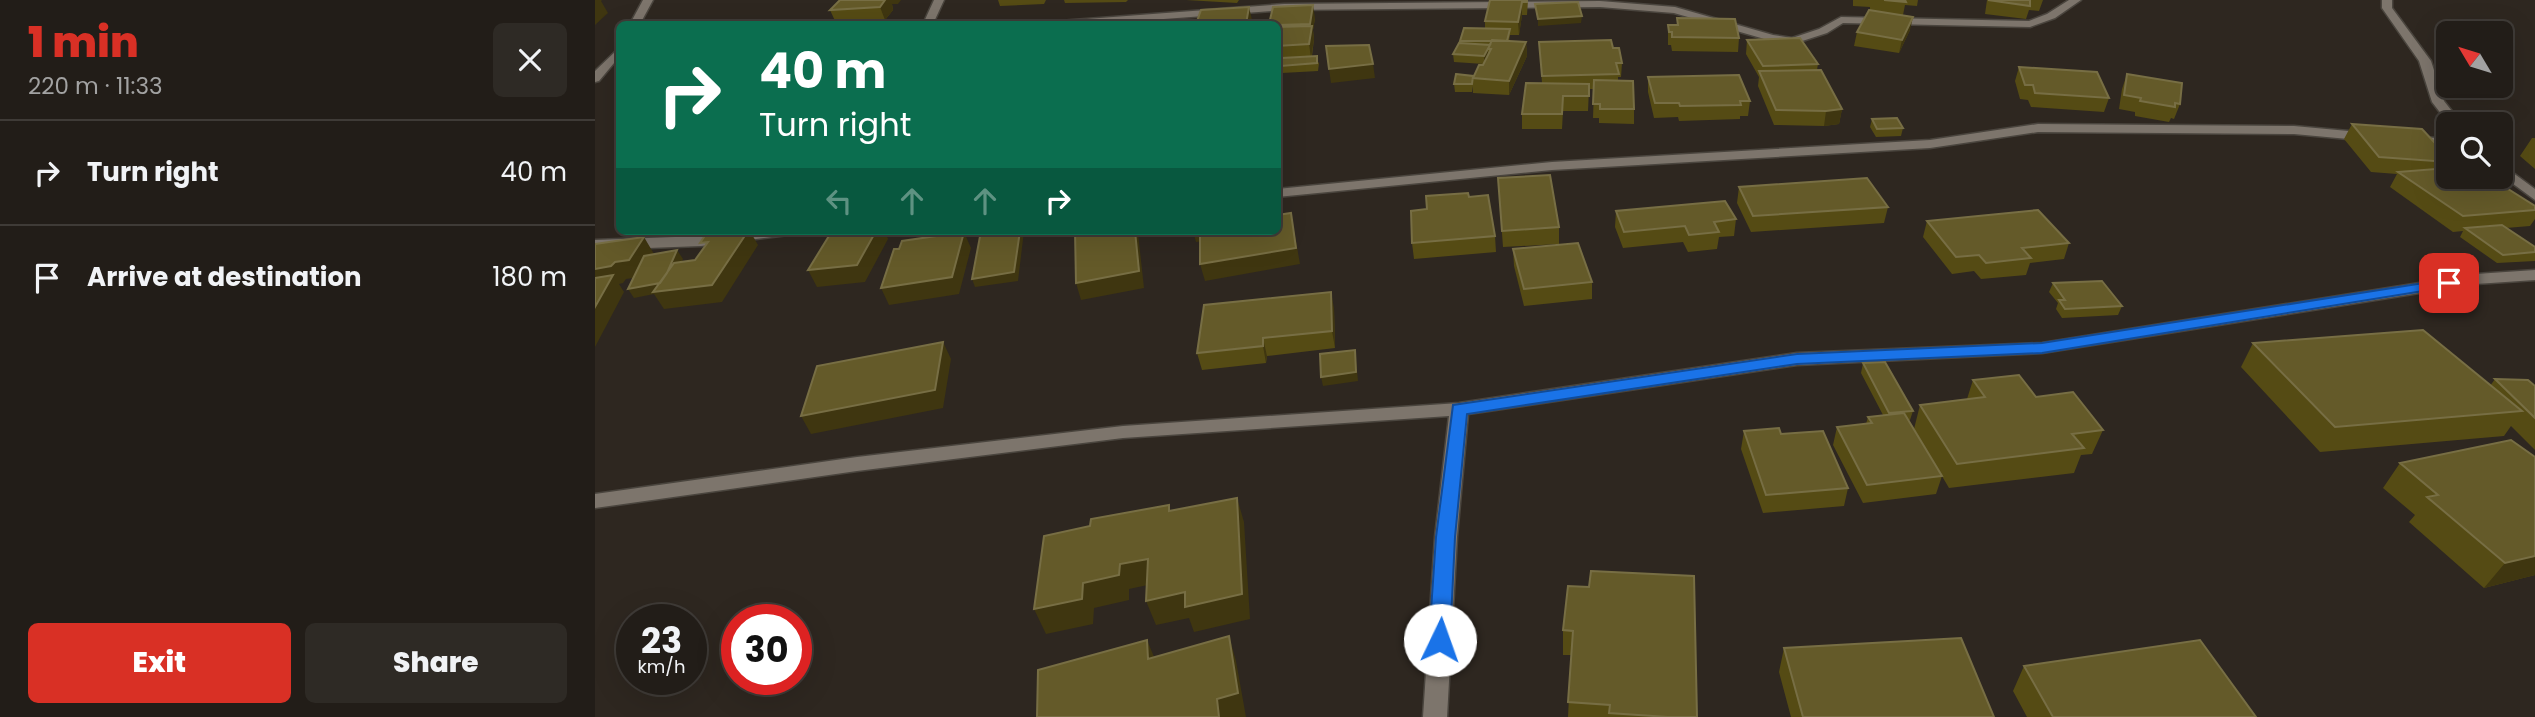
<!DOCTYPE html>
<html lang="en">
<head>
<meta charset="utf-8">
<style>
	body { margin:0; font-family:Poppins,sans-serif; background:#2e2a25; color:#f1f3f6; height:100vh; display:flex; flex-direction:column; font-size:26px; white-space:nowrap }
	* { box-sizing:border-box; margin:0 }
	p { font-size:23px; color:#a2a2a2 }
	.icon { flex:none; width:38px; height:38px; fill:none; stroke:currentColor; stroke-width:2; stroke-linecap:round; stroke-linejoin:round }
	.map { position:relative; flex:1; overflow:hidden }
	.side { display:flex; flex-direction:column; background:#221d18; width:595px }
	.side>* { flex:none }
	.banner { position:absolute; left:21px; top:21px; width:665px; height:214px; border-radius:10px; box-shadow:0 7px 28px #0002,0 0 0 2px #3f3b37; background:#0b6e4f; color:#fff; overflow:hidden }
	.needle { width:46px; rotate:308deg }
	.fabs { position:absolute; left:1841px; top:21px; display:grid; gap:14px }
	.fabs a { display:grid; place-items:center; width:77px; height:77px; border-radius:10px; background:#221d18; box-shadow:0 7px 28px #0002,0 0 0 2px #3f3b37; font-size:35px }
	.speed { position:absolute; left:21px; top:604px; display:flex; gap:14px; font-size:35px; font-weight:700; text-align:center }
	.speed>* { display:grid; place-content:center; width:91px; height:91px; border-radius:50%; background:#221d18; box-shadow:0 7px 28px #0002,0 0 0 2px #3f3b37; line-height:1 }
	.speed small { font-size:18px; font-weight:400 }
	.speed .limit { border:10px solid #d22; background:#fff; color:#111 }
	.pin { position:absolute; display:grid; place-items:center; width:60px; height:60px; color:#fff; margin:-30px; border-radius:14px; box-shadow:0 4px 10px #0006 }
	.me { position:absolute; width:77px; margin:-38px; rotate:3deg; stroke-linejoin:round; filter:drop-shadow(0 0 5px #0008) }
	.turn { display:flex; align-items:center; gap:24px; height:147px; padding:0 28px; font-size:32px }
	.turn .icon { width:91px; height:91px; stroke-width:2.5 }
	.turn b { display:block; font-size:49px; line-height:60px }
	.lanes { display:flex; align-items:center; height:66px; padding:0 28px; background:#0003; justify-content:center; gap:35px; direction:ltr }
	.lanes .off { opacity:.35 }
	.round { display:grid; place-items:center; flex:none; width:74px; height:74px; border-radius:10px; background:#2e2a25 }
	.summary { display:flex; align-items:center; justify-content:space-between; height:119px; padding:0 28px }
	h1 { font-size:42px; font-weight:800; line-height:52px; color:#d93025 }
	.cta { display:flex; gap:14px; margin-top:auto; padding:14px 28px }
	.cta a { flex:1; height:80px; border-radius:10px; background:#d93025; color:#fff; font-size:28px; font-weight:800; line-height:80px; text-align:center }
	.cta a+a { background:#2e2a25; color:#f1f3f6 }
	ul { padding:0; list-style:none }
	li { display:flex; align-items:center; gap:21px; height:105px; padding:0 28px; border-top:2px solid #3f3b37 }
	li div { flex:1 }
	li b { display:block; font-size:26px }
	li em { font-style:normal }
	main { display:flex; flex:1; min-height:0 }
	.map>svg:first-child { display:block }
</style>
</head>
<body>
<main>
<section class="side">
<div class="summary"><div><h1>1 min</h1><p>220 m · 11:33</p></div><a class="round"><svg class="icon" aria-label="close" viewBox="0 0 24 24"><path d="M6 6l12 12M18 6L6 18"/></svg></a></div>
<ul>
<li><svg class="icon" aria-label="right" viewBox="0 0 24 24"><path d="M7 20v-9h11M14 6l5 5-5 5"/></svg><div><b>Turn right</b></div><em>40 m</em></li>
<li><svg class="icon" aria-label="arrive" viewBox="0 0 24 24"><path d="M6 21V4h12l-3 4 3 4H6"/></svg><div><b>Arrive at destination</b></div><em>180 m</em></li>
</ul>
<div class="cta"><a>Exit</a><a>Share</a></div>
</section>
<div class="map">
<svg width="1940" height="717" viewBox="0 0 1940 717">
	<rect width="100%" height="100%" fill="#2e2720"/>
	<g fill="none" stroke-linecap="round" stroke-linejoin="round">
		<!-- minor casing -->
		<g stroke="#4a453e" stroke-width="3">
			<path id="minor" d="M 48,0 L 58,0 L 45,24 L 35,24 Z
				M 339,0 L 349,0 L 338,24 L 328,24 Z
				M 1474,0 L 1486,0 L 1460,18 L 1435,27 L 1248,23 L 1232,33 L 1198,44 L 1173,40 L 1079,13 L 1005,7 L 689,10 L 501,24 L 460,24 L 465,21 L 689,4 L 1005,1 L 1080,7 L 1178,35 L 1197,38 L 1224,29 L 1246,17 L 1434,21 L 1452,14 Z
				M 1787,0 L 1797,0 L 1797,8 L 1836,61 L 1849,101 L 1867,124 L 1854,124 L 1837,102 L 1824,61 L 1787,8 Z
				M 24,48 L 24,57 L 4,81 L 0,82 L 0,71 Z
				M 1443,124 L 1699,126 L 1775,133 L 1782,137 L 1775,141 L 1699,134 L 1443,132 L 1335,148 L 957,170 L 682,197 L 682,189 L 957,162 L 1335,140 Z
				M 1816,136 L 1853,139 L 1853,147 L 1811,143 L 1809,140 Z
				M 1906,164 L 1940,189 L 1940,200 L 1906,175 Z
				M 154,231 L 200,231 L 193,235 L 106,246 L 0,250 L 0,240 L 106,236 Z
				M 1940,270 L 1940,280 L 1881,284 L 1447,353 L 1202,365 L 873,414 L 862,537 L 852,717 L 828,717 L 840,537 L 854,416 L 528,438 L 262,471 L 0,508 L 0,494 L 262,457 L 528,426 L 864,403 L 1202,353 L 1447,343 L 1881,274 Z"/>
		</g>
		<!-- minor -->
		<use href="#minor" fill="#7d756c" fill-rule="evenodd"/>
	</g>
	<!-- wall -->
	<path fill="#554b14" d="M 245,0 L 303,4 L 297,4 L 298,10 L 290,20 L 241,23 L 235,10 Z
		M 403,0 L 451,0 L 449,4 L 405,6 Z
		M 469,0 L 533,0 L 531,2 L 470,3 Z
		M 591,0 L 666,0 L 644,0 L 642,3 Z
		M 895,0 L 933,0 L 932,15 L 927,15 L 924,35 L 915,35 L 914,41 L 931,42 L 932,56 L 914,95 L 878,93 L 878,86 L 877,92 L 860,92 L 859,84 L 878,78 L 889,64 L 859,62 L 858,54 L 865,43 L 865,41 L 890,28 L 890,21 Z
		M 1258,0 L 1323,0 L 1322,6 L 1310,5 L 1308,15 L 1315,30 L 1304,53 L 1259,46 L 1262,32 L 1275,10 L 1275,7 L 1258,6 Z
		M 1392,0 L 1448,0 L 1444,11 L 1434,10 L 1431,19 L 1390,14 Z
		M 720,18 L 718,30 L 719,39 L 717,56 L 724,63 L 723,71 L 687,73 L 686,66 L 687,60 L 682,60 L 682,24 Z
		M 1082,18 L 1144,38 L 1143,52 L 1077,51 L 1076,45 L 1073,45 L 1073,25 L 1082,25 Z
		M 1152,40 L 1223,64 L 1222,70 L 1247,109 L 1244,124 L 1229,126 L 1179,125 L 1163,86 L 1164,77 L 1151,54 Z
		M 944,42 L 1018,48 L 1027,63 L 1026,77 L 1023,77 L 1023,81 L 1039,109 L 1039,124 L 1004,123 L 1004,118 L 998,118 L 999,89 L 994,89 L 993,111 L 968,111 L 967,129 L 927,129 L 927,114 L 947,83 Z
		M 1424,67 L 1514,98 L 1509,112 L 1436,107 L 1433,100 L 1425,99 L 1420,81 Z
		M 1532,74 L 1585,104 L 1579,119 L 1576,118 L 1574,122 L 1540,116 L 1540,112 L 1524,109 L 1527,89 Z
		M 1053,77 L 1155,101 L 1153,116 L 1145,116 L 1145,119 L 1084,121 L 1083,117 L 1059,118 L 1053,92 Z
		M 1277,119 L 1308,128 L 1306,136 L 1281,137 L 1275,127 Z
		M 1757,124 L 1853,157 L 1853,177 L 1940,206 L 1940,219 L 1935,226 L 1911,228 L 1940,247 L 1940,261 L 1902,263 L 1865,237 L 1868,231 L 1858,232 L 1795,187 L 1802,174 L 1776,172 L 1749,139 Z
		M 1937,138 L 1940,138 L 1940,169 L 1925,156 Z
		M 903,178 L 964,227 L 964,244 L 908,247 Z
		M 1144,187 L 1293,207 L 1289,223 L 1156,232 L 1142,203 Z
		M 874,197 L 900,236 L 901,252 L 819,259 L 817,243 L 832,209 Z
		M 1021,211 L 1141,219 L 1139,236 L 1124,237 L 1122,249 L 1093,252 L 1088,242 L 1028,248 L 1020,227 Z
		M 1332,221 L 1474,243 L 1469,259 L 1435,263 L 1431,275 L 1386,279 L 1379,271 L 1357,274 L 1328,237 Z
		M 918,249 L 997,282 L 997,299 L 929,306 L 919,266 Z
		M 1458,283 L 1527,306 L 1523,315 L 1467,318 L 1461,309 L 1463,303 L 1454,292 Z
		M 739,308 L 740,348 L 672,356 L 671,363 L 607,370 L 602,353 Z
		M 1658,343 L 1895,386 L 1900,379 L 1940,386 L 1940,450 L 1916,426 L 1909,436 L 1725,452 L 1646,367 Z
		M 1268,363 L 1318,411 L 1315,420 L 1313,420 L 1347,476 L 1341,494 L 1268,503 L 1238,445 L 1242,427 L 1271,424 L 1273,417 L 1288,415 L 1266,373 Z
		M 1378,380 L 1441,397 L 1508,430 L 1497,454 L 1486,455 L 1479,473 L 1354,488 L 1319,429 L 1325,405 L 1372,399 Z
		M 1149,431 L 1186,434 L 1253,488 L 1249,506 L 1168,513 L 1146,449 Z
		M 1940,457 L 1940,575 L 1889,588 L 1814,522 L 1820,515 L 1788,488 L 1805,463 Z
		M 973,586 L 1102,717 L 973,717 L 976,655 L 968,655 L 968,630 Z
		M 1189,648 L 1399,717 L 1196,717 L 1184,672 Z
		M 1429,666 L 1661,717 L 1432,717 L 1418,691 Z"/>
	<!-- shaded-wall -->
	<path fill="#3f3610" d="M 0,0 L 7,0 L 6,1 L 13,13 L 0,25 Z
		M 288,0 L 306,0 L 303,4 L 297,4 L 298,10 L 290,20 L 285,7 Z
		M 927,2 L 927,15 L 924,35 L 923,22 Z
		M 718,5 L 720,18 L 718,30 L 719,39 L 716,58 L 714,44 L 716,32 L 715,24 Z
		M 654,7 L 657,20 L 656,24 L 651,24 Z
		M 987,16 L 986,23 L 943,26 L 943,19 Z
		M 1318,17 L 1315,30 L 1304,53 L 1307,40 Z
		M 931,42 L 932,56 L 914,95 L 914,81 Z
		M 893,49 L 893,56 L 889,64 L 889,56 Z
		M 778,64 L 780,78 L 736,83 L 734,69 Z
		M 1247,109 L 1244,124 L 1229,126 L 1231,111 Z
		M 682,116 L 685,128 L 685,168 L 682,169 Z
		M 696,213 L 705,264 L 610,281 L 605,264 Z
		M 153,231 L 155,231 L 163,245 L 127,302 L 69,309 L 59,294 L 39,298 L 33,289 L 82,250 L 88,259 L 74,290 Z
		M 281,231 L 290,231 L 293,239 L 270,282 L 222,287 L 213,270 Z
		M 425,231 L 429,231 L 423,281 L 380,287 L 377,279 Z
		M 498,231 L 555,231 L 543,233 L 549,288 L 486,300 L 481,283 Z
		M 598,231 L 606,231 L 609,241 L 601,242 Z
		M 369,232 L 376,248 L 364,294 L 294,305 L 286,288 Z
		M 49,237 L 59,254 L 45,277 L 31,279 L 28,283 L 24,284 L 29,292 L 0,347 L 0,269 L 20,262 Z
		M 736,292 L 739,308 L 740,348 L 737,331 Z
		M 668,338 L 672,356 L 671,363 L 668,346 Z
		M 348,342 L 356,359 L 348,408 L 216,434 L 206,416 Z
		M 760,350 L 763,381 L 728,386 L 726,377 Z
		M 642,498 L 649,522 L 655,619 L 599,632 L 594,618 L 561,625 L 551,601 L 590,592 Z
		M 1940,556 L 1940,575 L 1889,588 L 1910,563 Z
		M 553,559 L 562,583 L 534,589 L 534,600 L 499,608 L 498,624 L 451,634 L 439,609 L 525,564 Z
		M 634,636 L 641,661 L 651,717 L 624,717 L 622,699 Z
		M 552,640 L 562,664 L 553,659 Z"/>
	<!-- building -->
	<path fill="#645a29" stroke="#776e44" stroke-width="2" d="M 245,0 L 290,0 L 285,7 L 235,10 Z
		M 895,0 L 932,0 L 932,2 L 927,2 L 923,22 L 890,21 Z
		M 1289,0 L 1310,0 L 1311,2 Z
		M 1394,0 L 1435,0 L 1435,6 L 1393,0 Z
		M 983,2 L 987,16 L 943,19 L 940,4 Z
		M 718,5 L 715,24 L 682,25 L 674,24 L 678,7 Z
		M 654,7 L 651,24 L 601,24 L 606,10 Z
		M 1274,10 L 1318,17 L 1307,40 L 1262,32 Z
		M 1082,18 L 1140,19 L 1144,38 L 1077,37 L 1077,32 L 1074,32 L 1073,25 L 1083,25 Z
		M 717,26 L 714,44 L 682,46 L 682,27 Z
		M 869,28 L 915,29 L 912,41 L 865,41 Z
		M 1205,38 L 1223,64 L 1168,66 L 1152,40 Z
		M 897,40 L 931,42 L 914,81 L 878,78 L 884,65 L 888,65 L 896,49 L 893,49 Z
		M 1016,40 L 1018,48 L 1024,48 L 1027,63 L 1021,63 L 1024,74 L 947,76 L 944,42 Z
		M 864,43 L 895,45 L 889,56 L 858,54 Z
		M 774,45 L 778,64 L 734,69 L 731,46 Z
		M 722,56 L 722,63 L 686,66 L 687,58 Z
		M 1424,67 L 1502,72 L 1514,98 L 1440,93 L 1438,85 L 1430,85 Z
		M 1226,70 L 1247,109 L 1231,111 L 1181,110 L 1164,71 Z
		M 861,74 L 878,76 L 877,84 L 859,84 Z
		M 1532,74 L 1587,83 L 1585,104 L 1580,103 L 1580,107 L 1545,101 L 1546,98 L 1529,95 Z
		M 1144,75 L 1155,101 L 1145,101 L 1146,105 L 1085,106 L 1084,103 L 1060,103 L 1053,77 Z
		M 999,80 L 1038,81 L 1039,109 L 1005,109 L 1005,104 L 998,104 Z
		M 931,83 L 994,84 L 994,96 L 968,96 L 967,114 L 927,114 Z
		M 1302,118 L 1308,128 L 1282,129 L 1277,119 Z
		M 1757,124 L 1827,129 L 1853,157 L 1853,162 L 1784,157 Z
		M 1853,168 L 1853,177 L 1894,177 L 1940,206 L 1940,210 L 1868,216 L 1803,172 Z
		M 955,175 L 964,227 L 907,231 L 903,178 Z
		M 1272,178 L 1293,207 L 1158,216 L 1144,187 Z
		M 873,193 L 874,197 L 893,195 L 900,236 L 817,243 L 816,211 L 832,209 L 831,196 Z
		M 1130,201 L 1141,219 L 1119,222 L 1124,232 L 1094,235 L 1090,226 L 1029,232 L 1021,211 Z
		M 1443,210 L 1474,243 L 1427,248 L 1436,258 L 1391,263 L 1384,255 L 1361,257 L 1332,221 Z
		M 696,213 L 701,248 L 605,264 L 605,231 L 682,231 L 682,215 Z
		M 1907,225 L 1940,247 L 1940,252 L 1908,255 L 1870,228 Z
		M 138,231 L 153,231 L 117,285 L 58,292 L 79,263 L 100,260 L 113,242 L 105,243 L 111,234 Z
		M 237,231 L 281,231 L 262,265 L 213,270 Z
		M 386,231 L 425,231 L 419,272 L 377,279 Z
		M 480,231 L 540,231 L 544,271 L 481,283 Z
		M 369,232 L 357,277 L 286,288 L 299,249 L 304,249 L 307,241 Z
		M 49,237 L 34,260 L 20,262 L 16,266 L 0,269 L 0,244 Z
		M 983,243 L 997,282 L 929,289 L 918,249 Z
		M 82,250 L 72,273 L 65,283 L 33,289 L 49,256 Z
		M 18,275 L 0,307 L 0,278 Z
		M 1507,281 L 1527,306 L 1470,309 L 1464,300 L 1470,300 L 1458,283 Z
		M 736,292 L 737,331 L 668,338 L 668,346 L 602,353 L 609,305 Z
		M 1828,330 L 1927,411 L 1740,427 L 1658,343 Z
		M 348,342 L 340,390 L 206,416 L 222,366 Z
		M 760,350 L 761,372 L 726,377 L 725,354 Z
		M 1290,362 L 1318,411 L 1294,413 L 1268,363 Z
		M 1424,375 L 1441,397 L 1478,392 L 1508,430 L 1477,434 L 1489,448 L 1362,464 L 1325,405 L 1390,397 L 1378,380 Z
		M 1900,379 L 1933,380 L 1940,386 L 1940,418 Z
		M 1309,413 L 1347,476 L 1272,485 L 1242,427 L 1277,423 L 1273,417 Z
		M 1184,428 L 1186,434 L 1228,431 L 1253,488 L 1171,495 L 1149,431 Z
		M 1916,440 L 1940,457 L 1940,556 L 1910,563 L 1832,497 L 1843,495 L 1805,463 Z
		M 642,498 L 647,594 L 590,607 L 590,592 L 551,601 L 553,559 L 525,564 L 524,575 L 488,583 L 487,599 L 439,609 L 449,536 L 495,526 L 496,519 L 574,505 L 574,511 Z
		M 996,571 L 1099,576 L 1102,717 L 1073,717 L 1014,713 L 1015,705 L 973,702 L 978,631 L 968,630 L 973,586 L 994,587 Z
		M 634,636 L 643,693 L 622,699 L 624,717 L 442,717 L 443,670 L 552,640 L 553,659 Z
		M 1366,638 L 1399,717 L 1208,717 L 1189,648 Z
		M 1605,640 L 1661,717 L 1458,717 L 1429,666 Z"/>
	<!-- route -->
	<path fill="#1a73e8" stroke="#114b97" stroke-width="2" d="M 1854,279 L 1859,280 L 1862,283 L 1859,286 L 1447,353 L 1202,364 L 872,414 L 860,537 L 855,640 L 852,646 L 845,649 L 837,646 L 834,640 L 841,537 L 858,405 L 1202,354 L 1447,343 Z"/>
</svg>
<div class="fabs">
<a><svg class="needle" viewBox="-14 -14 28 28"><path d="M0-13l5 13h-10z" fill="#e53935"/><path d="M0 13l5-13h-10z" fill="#a2a2a2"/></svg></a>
<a><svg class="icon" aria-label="search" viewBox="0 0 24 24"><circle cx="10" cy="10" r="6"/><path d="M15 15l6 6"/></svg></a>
</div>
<div class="speed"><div>23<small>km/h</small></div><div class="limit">30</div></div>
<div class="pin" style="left:1854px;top:283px;background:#d93025"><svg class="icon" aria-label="arrive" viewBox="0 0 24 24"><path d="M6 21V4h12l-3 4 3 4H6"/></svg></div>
<svg class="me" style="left:845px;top:640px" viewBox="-20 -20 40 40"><circle r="19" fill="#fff"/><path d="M0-13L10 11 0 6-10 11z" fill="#1a73e8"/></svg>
<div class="banner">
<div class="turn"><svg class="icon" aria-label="right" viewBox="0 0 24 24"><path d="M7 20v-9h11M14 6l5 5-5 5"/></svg><div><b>40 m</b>Turn right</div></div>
<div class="lanes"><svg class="icon off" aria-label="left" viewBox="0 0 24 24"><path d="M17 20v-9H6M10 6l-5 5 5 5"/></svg><svg class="icon off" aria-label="ahead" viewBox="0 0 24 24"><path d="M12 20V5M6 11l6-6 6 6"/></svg><svg class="icon off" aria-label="ahead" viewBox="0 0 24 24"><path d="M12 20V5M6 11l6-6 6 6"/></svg><svg class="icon" aria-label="right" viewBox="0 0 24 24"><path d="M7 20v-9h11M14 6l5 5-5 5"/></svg></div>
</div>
</div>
</main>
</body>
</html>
